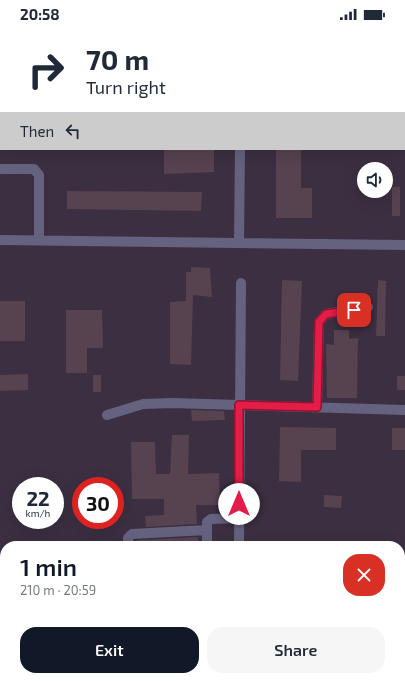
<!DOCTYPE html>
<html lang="en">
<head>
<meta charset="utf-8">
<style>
	body { margin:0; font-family:"Exo 2",sans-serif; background:#f6f6f7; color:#1f2937; height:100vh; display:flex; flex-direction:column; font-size:15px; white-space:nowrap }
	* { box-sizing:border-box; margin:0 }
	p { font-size:13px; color:#747a83 }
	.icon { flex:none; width:22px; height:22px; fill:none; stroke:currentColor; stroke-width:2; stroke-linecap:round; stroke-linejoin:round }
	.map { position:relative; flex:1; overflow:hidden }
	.drawer { position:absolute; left:0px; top:513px; width:405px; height:140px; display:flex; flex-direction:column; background:#fff; border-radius:16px 16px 0 0; box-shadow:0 4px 16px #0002 }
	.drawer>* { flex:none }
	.guide { position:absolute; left:0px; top:0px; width:405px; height:122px; box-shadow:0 4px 16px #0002; background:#fff; color:#1f2937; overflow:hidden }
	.buttons { position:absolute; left:357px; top:134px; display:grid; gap:8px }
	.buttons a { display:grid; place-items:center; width:36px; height:36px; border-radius:50%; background:#fff; box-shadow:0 4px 16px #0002; font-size:20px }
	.speed { position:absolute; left:12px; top:449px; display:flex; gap:8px; font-size:20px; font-weight:700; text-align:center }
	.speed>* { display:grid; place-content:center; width:52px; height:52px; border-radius:50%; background:#fff; box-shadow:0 4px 16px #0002; line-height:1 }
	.speed small { font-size:10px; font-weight:400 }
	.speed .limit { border:6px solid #d22; background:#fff; color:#111 }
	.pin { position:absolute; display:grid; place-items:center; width:34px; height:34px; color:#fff; margin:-17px; border-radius:8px; box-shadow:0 2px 6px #0006 }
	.me { position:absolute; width:44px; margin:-22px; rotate:0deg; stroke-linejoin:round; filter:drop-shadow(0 0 3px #0008) }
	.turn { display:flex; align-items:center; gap:14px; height:84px; padding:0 20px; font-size:18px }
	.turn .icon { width:52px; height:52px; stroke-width:2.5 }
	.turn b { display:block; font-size:28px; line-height:34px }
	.then { display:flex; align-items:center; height:38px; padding:0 20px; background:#0003; gap:8px; font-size:15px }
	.round { display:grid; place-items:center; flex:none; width:42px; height:42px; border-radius:16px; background:#f6f6f7 }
	.summary { display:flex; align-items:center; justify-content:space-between; height:68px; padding:0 20px }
	h1 { font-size:24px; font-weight:600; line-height:30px; color:#111827 }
	.cta { display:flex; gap:8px; margin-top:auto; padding:8px 20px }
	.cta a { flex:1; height:46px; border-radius:16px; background:#111827; color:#fff; font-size:16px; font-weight:600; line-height:46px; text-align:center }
	.cta a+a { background:#f6f6f7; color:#1f2937 }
	.status { display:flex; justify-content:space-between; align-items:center; height:28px; padding:0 20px; background:#fff; direction:ltr }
	.status svg { height:11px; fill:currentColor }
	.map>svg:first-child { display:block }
</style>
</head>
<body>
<div class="status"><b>20:58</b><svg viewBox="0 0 49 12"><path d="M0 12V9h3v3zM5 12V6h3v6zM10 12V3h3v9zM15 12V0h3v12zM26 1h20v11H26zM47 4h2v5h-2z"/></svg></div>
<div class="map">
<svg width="405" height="653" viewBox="0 0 405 653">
	<rect width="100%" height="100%" fill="#3b2f41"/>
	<!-- building -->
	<path fill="#574250" d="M 164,121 L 214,121 L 214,144 L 164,146 Z
		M 276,121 L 301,121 L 301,160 L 312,160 L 312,190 L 276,190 Z
		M 392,159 L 400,159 L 400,188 L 392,188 Z
		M 67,163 L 202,164 L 201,183 L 67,181 Z
		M 191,239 L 210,240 L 212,269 L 193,267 L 191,337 L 170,336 L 170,274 L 186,273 L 186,244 L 191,244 Z
		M 282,252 L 302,253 L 298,353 L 280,352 Z
		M 378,252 L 386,253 L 385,308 L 376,308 Z
		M 0,273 L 25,273 L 25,313 L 0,313 Z
		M 66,282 L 102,282 L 103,320 L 87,320 L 87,345 L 66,345 Z
		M 334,302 L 349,302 L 349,311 L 358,310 L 357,370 L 327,370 L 326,316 L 334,317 Z
		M 28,346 L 28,362 L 0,363 L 0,347 Z
		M 93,347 L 101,347 L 101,364 L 93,364 Z
		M 397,348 L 405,348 L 405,362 L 397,362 Z
		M 191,382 L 224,383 L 225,392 L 192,393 Z
		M 280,399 L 336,400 L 336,422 L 301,422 L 301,454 L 279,453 Z
		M 392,400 L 405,400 L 405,422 L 392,422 Z
		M 172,407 L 189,407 L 188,446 L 219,445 L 220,477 L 196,477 L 197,496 L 146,499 L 145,488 L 164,487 L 164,471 L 132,471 L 131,414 L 155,414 L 156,446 L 170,446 Z
		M 324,467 L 342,468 L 341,480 L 324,479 Z
		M 198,509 L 198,518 L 137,518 L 137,512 Z"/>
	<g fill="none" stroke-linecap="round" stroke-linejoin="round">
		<!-- minor -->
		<path stroke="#65627f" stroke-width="10" d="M 241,1 L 241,0
			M 0,141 L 34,141 L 39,147 L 39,212
			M 0,212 L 405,217
			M 239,215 L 240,121
			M 317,379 L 319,294 L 326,286 L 368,279
			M 107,387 L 143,376 L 172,375 L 405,382
			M 128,518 L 128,510 L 132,506 L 207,502
			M 207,518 L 207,494 L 211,491 L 239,490
			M 239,518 L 241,255
			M 238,653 L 238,648"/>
	</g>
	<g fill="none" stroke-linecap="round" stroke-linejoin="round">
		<!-- route casing -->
		<g stroke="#92132f" stroke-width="10">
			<path id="route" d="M 239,476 L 239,377 L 317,379 L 319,294 L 326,286 L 354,282"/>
		</g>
		<!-- route -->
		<use href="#route" stroke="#e11d48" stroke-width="7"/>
	</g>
</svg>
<div class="buttons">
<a><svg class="icon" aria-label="sound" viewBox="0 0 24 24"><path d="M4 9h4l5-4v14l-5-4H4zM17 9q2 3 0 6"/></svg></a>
</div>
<div class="speed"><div>22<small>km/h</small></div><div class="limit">30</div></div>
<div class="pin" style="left:354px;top:282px;background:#d93025"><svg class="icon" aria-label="arrive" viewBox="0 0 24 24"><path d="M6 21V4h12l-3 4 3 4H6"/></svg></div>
<svg class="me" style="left:239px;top:476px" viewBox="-20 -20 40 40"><circle r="19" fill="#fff"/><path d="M0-13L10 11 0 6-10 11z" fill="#e11d48"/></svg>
<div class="guide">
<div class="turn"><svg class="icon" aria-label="right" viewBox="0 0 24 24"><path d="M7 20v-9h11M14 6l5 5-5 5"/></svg><div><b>70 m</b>Turn right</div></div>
<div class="then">Then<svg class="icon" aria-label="left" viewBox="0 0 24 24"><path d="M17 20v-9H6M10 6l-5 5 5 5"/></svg></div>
</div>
<section class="drawer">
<div class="summary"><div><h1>1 min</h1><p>210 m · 20:59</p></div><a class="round" style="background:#d93025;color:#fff"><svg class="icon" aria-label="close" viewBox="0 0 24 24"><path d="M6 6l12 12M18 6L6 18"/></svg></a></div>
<div class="cta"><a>Exit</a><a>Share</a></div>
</section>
</div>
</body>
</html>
